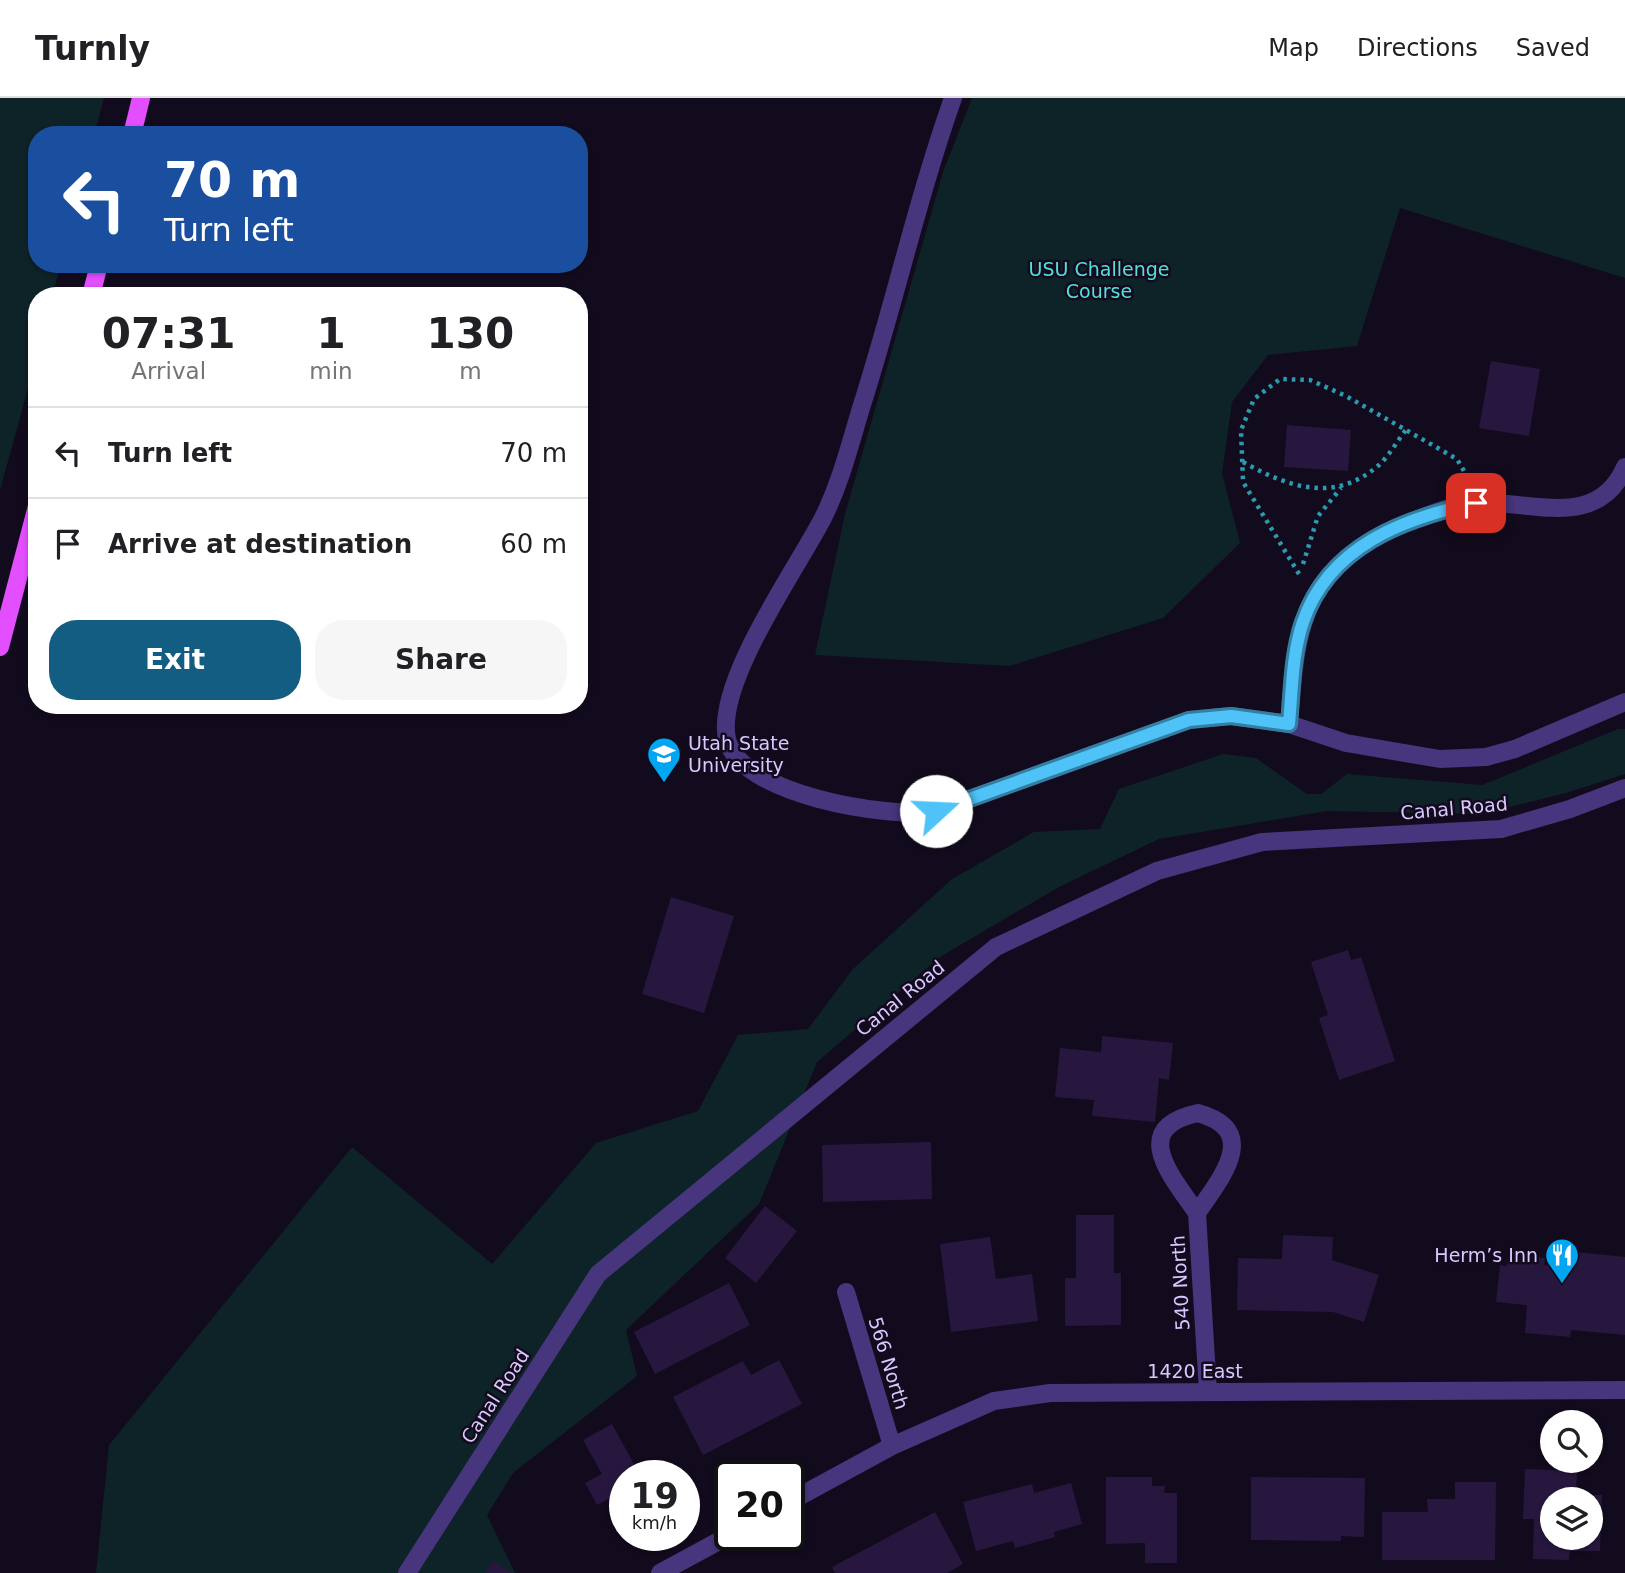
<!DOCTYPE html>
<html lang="en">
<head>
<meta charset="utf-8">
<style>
	body { margin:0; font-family:"DejaVu Sans",sans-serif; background:#f6f6f6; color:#202124; height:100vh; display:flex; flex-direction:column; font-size:26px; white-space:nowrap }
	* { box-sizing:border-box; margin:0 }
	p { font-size:23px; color:#757577 }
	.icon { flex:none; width:38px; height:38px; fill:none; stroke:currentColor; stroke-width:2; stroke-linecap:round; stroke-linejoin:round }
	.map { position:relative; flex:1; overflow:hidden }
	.side { position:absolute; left:28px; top:189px; width:560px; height:427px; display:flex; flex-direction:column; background:#fff; border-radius:28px; box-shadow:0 2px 5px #0004 }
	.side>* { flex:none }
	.guide { position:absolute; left:28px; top:28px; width:560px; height:147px; border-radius:28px; box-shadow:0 2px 5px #0004; background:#1a4fa0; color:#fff; overflow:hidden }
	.tools { position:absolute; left:1540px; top:1312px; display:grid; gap:14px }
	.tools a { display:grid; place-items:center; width:63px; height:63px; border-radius:50%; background:#fff; box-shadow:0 2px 5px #0004; font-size:35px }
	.speed { position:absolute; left:609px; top:1362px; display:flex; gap:14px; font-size:35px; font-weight:700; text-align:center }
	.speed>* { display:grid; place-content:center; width:91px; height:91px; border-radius:50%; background:#fff; box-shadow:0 2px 5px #0004; line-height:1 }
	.speed small { font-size:18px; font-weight:400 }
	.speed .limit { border:4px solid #111; border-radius:10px; background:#fff; color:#111 }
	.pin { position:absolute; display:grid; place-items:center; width:60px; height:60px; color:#fff; margin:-30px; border-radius:14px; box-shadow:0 4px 10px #0006 }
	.me { position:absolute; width:77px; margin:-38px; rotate:70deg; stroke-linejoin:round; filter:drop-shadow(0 0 5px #0008) }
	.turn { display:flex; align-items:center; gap:24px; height:147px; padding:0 21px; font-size:32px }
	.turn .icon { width:91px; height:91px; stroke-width:2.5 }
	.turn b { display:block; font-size:49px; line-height:60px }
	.eta { display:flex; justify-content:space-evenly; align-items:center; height:119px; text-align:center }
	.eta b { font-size:42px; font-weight:700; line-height:49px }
	.cta { display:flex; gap:14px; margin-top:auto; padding:14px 21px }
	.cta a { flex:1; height:80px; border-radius:28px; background:#125d81; color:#fff; font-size:28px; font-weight:700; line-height:80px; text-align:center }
	.cta a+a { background:#f6f6f6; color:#202124 }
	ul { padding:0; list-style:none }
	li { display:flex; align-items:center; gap:21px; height:91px; padding:0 21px; border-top:2px solid #e0e0e0 }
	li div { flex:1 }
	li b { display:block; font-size:26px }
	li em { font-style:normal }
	header { display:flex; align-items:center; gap:42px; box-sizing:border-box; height:98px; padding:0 35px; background:#fff; border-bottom:2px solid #e0e0e0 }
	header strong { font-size:33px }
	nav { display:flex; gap:38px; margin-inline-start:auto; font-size:24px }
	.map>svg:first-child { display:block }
</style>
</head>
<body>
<header>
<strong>Turnly</strong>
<nav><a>Map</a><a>Directions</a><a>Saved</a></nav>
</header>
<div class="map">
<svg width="1625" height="1475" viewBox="0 0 1625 1475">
	<rect width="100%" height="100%" fill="#120b1d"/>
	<!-- green -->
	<path fill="#0e2327" d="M 0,0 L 104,0 L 94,37 L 37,37 L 37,166 L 61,166 L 52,198 L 37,198 L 37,258 L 0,392 Z
		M 972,0 L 1625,0 L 1625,180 L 1400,110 L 1357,248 L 1268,257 L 1232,304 L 1222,375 L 1240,445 L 1163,520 L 1010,568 L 815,557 L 845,416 L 943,74 Z
		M 1618,631 L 1625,631 L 1625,676 L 1566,695 L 1481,716 L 1327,713 L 1159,741 L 1059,789 L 940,859 L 817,964 L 759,1106 L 626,1232 L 637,1278 L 513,1375 L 487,1417 L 515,1475 L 96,1475 L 109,1347 L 352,1049 L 492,1166 L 596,1045 L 698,1013 L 738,937 L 808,931 L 853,871 L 952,781 L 1034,734 L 1100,731 L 1119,691 L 1223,656 L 1256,660 L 1307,696 L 1321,696 L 1347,676 L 1482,687 Z"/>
	<!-- building -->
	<path fill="#27173e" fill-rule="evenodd" d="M 1491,263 L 1540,271 L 1529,338 L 1479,330 Z
		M 1287,327 L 1351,332 L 1348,373 L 1284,369 Z
		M 671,799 L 734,818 L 704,915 L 642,896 Z
		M 1348,852 L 1351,862 L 1361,859 L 1395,963 L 1339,982 L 1319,920 L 1328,917 L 1311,864 Z
		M 1102,938 L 1173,945 L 1169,982 L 1159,980 L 1155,1024 L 1092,1018 L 1094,1002 L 1055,999 L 1060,950 L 1101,954 Z
		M 931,1044 L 932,1101 L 823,1104 L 822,1047 Z
		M 765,1108 L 797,1133 L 756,1185 L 725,1160 Z
		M 1076,1117 L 1114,1117 L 1114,1175 L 1121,1175 L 1121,1227 L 1065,1228 L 1065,1180 L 1076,1180 Z
		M 1283,1137 L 1333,1139 L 1332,1162 L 1379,1177 L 1364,1224 L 1333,1214 L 1237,1212 L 1238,1160 L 1282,1161 Z
		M 990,1139 L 996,1181 L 1032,1176 L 1038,1223 L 951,1234 L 940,1146 Z
		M 1576,1154 L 1625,1159 L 1625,1237 L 1571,1232 L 1570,1239 L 1525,1235 L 1527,1207 L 1496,1204 L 1500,1167 L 1507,1168 L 1508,1156 L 1545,1160 L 1544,1167 L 1574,1170 Z
		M 729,1185 L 750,1227 L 655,1276 L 634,1234 Z
		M 779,1262 L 802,1306 L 703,1357 L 673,1299 L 743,1263 L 751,1277 Z
		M 612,1326 L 640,1377 L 625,1377 L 625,1392 L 597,1407 L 585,1385 L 602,1376 L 583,1342 Z
		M 1525,1371 L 1577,1373 L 1576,1397 L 1602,1397 L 1600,1453 L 1570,1453 L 1569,1462 L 1533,1461 L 1534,1421 L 1523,1421 ZM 1552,1402 L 1591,1402 L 1591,1440 L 1552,1440 Z
		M 1106,1379 L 1152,1379 L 1152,1388 L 1165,1388 L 1164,1395 L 1177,1395 L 1177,1465 L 1145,1465 L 1145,1445 L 1106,1446 Z
		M 1251,1379 L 1365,1380 L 1364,1439 L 1341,1438 L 1341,1443 L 1251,1442 Z
		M 1455,1384 L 1496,1384 L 1495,1462 L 1382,1462 L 1382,1414 L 1428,1414 L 1427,1401 L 1455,1401 Z
		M 1071,1385 L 1082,1426 L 1054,1434 L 1055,1439 L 1015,1450 L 1013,1443 L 976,1453 L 963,1404 L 1032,1386 L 1034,1395 Z
		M 935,1414 L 963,1466 L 947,1475 L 835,1475 L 832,1469 Z
		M 493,1463 L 512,1475 L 486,1475 Z"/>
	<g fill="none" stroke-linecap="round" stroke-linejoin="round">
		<!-- path -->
		<path stroke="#2a9bb0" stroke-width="4.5" stroke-dasharray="3.5 5" stroke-linecap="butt" d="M 1243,364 C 1288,389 1334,406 1379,367 C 1389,358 1397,343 1406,332
			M 1303,466 L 1318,418 L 1341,390
			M 1299,476 L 1243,384 L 1241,332 L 1254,301 L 1280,281 L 1310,282 L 1346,298 L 1457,361 L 1468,380"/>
		<!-- service -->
		<path stroke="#47357d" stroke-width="18" d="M 953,0 C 917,102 894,207 861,310 C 850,347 840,386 823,420 C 796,472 715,585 727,641 C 740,697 889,721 936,713 L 1189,622 L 1231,618 L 1289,626 L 1346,645 L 1440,661 L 1486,659 L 1515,651 L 1625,604
			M 1289,626 C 1292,593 1293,558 1303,526 C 1320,469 1367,438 1421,420 C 1439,413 1458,406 1477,405 C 1531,402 1597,433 1625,369
			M 407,1475 L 598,1176 L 996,849 L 1157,773 L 1262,744 L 1501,731 L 1570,711 L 1625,690"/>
		<!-- minor -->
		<path stroke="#47357d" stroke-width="18" d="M 1198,1015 C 1262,1033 1220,1081 1197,1115 C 1172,1079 1128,1030 1198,1015 Z
			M 1197,1115 L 1208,1294
			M 846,1194 L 892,1348
			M 789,1404 L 892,1348 L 994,1303 L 1050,1295 L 1625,1292
			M 660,1475 L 730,1437"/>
		<!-- primary -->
		<path stroke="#e34eff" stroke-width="18" d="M 132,37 L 141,0
			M 91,198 L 99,166
			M 0,549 L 37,408"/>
	</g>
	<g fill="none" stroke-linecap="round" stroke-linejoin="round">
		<!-- route casing -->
		<g stroke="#337fa1" stroke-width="18">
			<path id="route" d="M 936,713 L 1189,622 L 1231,618 L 1289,626 C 1292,593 1292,556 1303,524 C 1329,448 1404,420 1476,405"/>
		</g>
		<!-- route -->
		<use href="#route" stroke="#4fc3f7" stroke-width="12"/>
	</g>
	<!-- icons -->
	<defs>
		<g id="university-pin" transform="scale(1.75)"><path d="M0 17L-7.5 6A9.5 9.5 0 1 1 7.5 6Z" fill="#00a6f2" stroke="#120b1d"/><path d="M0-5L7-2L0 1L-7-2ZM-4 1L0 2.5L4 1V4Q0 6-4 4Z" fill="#fff"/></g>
		<g id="restaurant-pin" transform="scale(1.75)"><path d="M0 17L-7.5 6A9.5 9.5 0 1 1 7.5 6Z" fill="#00a6f2" stroke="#120b1d"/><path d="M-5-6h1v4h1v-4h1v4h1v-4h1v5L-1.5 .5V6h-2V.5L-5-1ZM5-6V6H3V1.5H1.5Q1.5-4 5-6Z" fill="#fff"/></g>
	</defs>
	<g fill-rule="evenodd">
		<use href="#university-pin" x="664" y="656"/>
		<use href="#restaurant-pin" x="1562" y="1157"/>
	</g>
	<g text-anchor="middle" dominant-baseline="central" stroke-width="5" stroke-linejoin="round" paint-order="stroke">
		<!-- park labels -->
		<g font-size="19" fill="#52e0db" stroke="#120b1d">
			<text x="1099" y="171">USU Challenge<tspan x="1099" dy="22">Course</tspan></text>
		</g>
		<!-- poi labels -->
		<g font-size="19" fill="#dac7ff" stroke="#120b1d" text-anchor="start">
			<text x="688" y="645">Utah State<tspan x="688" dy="22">University</tspan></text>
			<text x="1538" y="1157" text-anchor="end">Herm’s Inn</text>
		</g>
		<!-- street labels -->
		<g font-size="19" fill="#dac7ff" stroke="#120b1d">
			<text transform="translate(1454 710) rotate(-5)">Canal Road</text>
			<text transform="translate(900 900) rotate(-39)">Canal Road</text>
			<text transform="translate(1180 1185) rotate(-93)">540 North</text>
			<text transform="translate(889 1265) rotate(73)">566 North</text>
			<text x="1195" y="1273">1420 East</text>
			<text transform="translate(495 1298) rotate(-57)">Canal Road</text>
		</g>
	</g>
</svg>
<div class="tools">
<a><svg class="icon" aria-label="search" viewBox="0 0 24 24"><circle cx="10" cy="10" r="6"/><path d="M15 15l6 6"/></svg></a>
<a><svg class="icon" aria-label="layers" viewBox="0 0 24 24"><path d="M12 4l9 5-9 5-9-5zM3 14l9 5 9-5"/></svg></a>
</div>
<div class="speed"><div>19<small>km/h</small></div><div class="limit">20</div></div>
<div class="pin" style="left:1476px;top:405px;background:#d93025"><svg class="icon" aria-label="arrive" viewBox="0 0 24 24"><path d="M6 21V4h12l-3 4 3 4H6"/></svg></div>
<svg class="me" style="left:936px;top:713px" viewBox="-20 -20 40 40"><circle r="19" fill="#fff"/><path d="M0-13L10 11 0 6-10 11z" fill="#4fc3f7"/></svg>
<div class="guide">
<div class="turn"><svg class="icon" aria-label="left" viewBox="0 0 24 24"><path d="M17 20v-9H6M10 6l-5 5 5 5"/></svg><div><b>70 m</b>Turn left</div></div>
</div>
<section class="side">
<div class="eta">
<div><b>07:31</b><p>Arrival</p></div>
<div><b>1</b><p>min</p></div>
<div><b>130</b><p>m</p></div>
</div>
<ul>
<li><svg class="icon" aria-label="left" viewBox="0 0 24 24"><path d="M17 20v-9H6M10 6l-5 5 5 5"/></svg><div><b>Turn left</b></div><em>70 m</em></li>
<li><svg class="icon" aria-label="arrive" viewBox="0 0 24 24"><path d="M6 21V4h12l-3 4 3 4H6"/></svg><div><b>Arrive at destination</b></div><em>60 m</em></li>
</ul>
<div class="cta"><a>Exit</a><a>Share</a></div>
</section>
</div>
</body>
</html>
